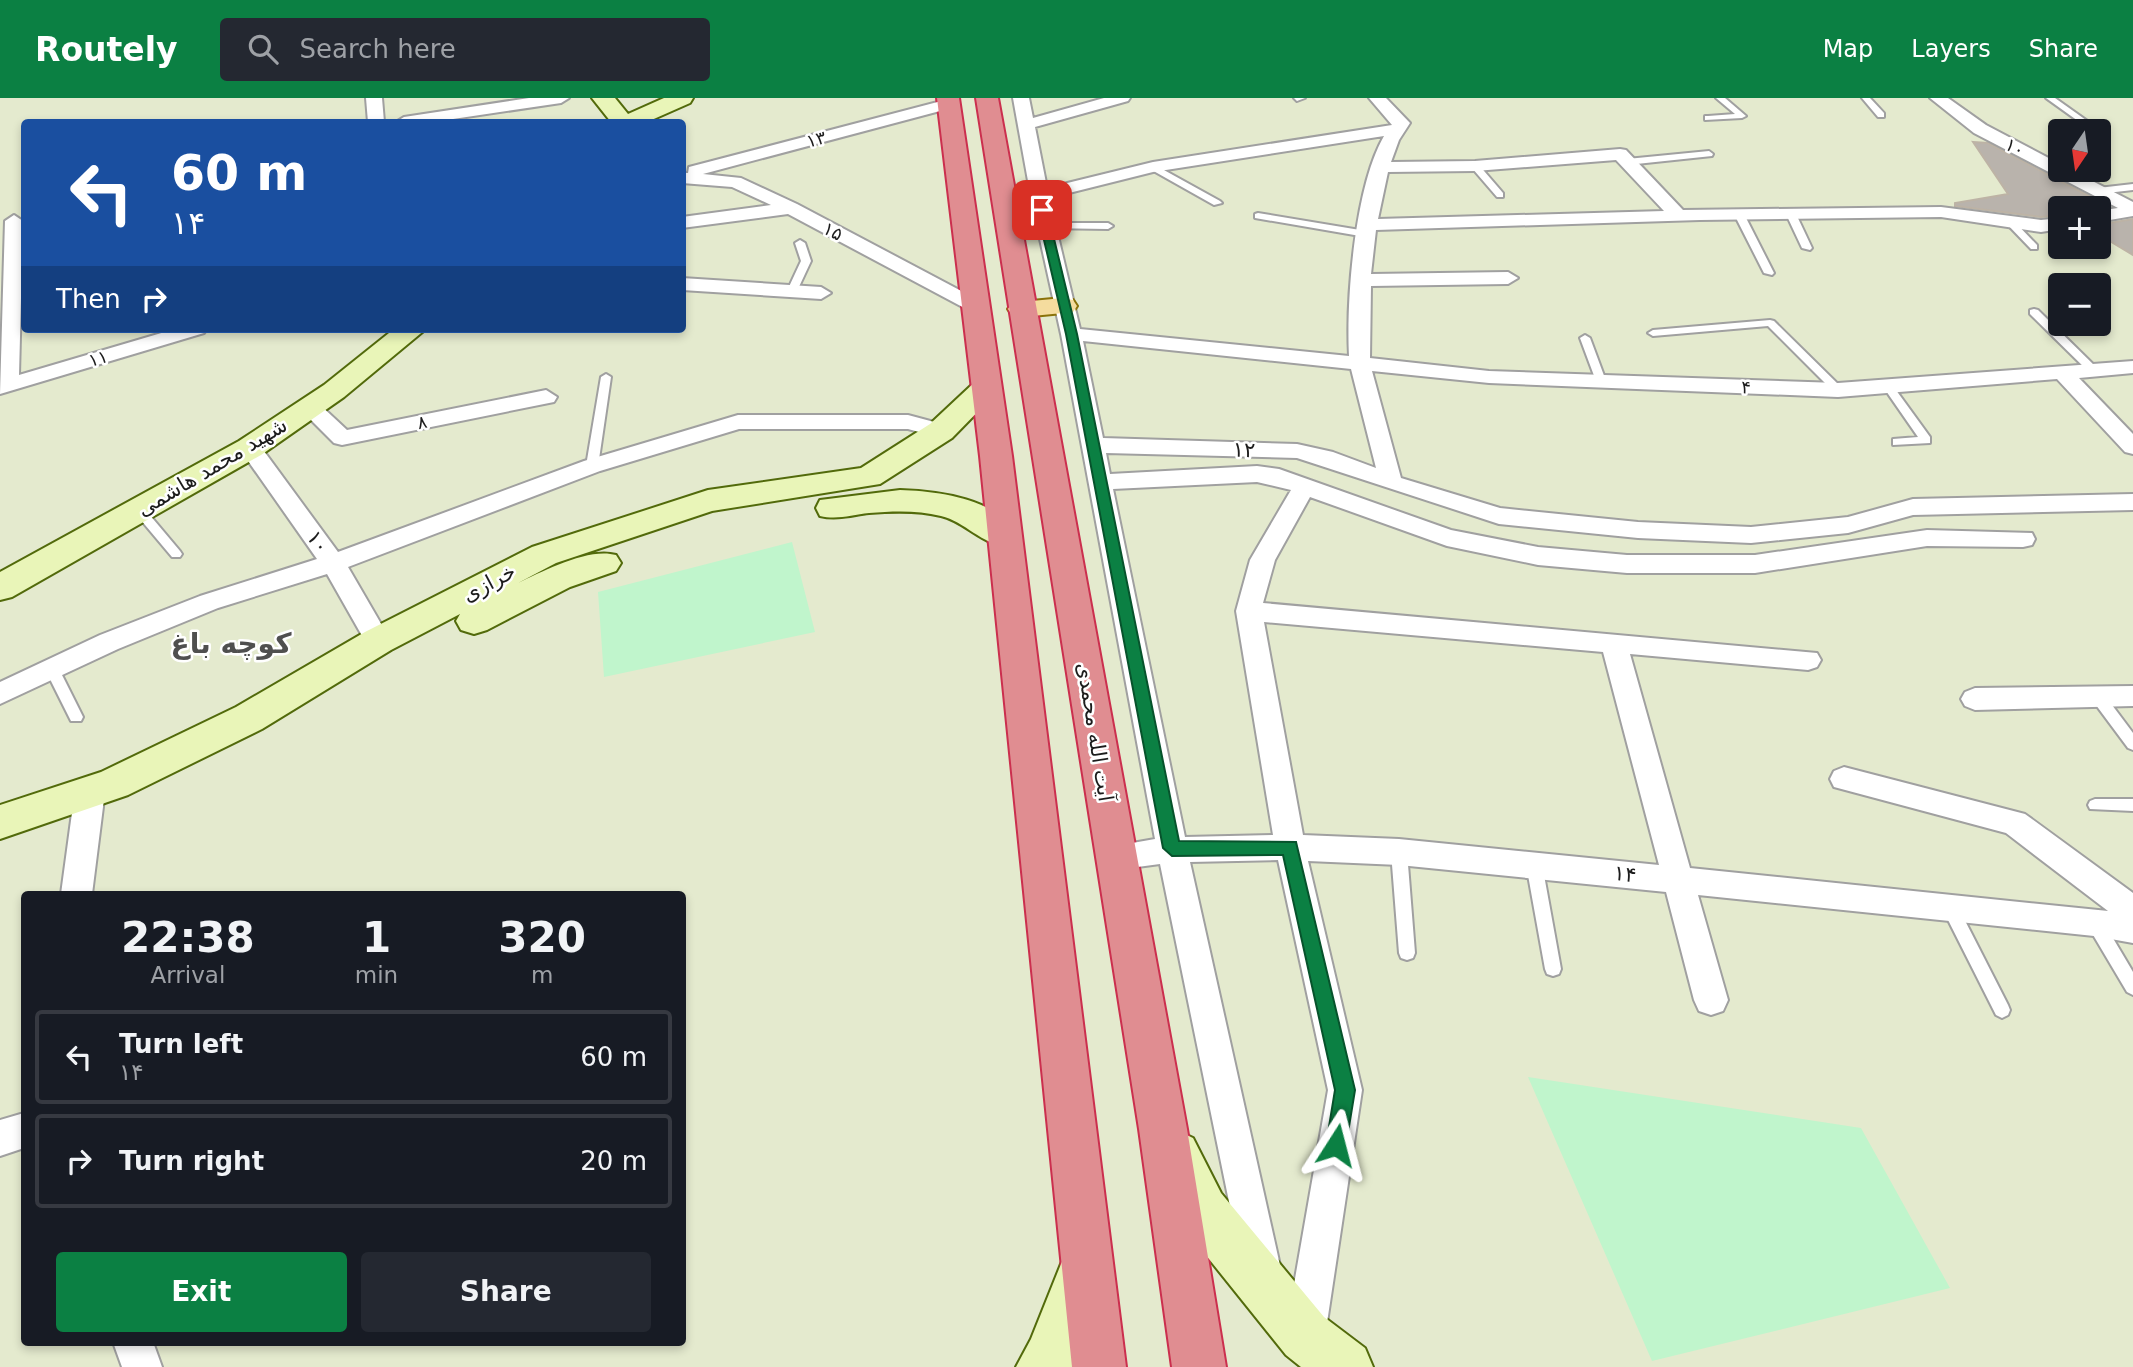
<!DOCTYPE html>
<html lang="en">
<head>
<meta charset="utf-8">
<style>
	body { margin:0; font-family:"DejaVu Sans",Cairo,sans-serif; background:#242831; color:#f1f3f6; height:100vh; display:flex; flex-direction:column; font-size:26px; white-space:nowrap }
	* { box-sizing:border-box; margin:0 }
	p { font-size:23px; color:#9ea1a6 }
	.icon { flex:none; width:38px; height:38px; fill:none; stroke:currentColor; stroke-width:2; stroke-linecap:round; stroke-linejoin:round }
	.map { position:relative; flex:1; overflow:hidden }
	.panel { position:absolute; left:21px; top:793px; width:665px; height:455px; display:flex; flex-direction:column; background:#171b24; border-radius:7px; box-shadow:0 4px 10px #0003 }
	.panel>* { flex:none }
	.hud { position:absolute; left:21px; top:21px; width:665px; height:214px; border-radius:7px; box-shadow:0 4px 10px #0003; background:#1a4fa0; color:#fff; overflow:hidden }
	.needle { width:46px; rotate:193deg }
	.tools { position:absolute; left:2048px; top:21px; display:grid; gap:14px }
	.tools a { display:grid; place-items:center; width:63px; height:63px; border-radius:7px; background:#171b24; box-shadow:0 4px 10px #0003; font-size:35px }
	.pin { position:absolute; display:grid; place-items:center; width:60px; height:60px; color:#fff; margin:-30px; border-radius:14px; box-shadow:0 4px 10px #0006 }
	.me { position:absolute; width:77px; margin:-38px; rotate:9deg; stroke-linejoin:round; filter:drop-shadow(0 0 5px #0008) }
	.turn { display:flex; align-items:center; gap:24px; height:147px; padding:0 35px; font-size:32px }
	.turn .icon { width:91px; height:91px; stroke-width:2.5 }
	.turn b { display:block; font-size:49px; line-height:60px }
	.then { display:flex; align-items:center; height:66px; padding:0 35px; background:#0003; gap:14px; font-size:26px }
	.eta { display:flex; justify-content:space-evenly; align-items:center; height:119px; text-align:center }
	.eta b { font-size:42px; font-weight:700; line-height:49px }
	.button { display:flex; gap:14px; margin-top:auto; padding:14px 35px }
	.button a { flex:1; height:80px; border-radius:7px; background:#0b8043; color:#fff; font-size:28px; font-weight:700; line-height:80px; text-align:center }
	.button a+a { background:#242831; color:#f1f3f6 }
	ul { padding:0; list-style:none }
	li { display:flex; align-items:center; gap:21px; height:94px; margin:0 14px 10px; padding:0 21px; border:4px solid #363941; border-radius:7px }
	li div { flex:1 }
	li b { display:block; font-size:26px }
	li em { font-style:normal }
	header { display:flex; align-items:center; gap:42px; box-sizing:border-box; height:98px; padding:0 35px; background:#0b8043; color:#fff }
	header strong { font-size:33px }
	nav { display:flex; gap:38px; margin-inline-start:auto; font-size:24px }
	.search { width:490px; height:63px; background:#242831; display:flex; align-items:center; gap:18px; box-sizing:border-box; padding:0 24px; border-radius:7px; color:#9ea1a6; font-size:26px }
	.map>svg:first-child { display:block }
</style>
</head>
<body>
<header>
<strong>Routely</strong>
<div class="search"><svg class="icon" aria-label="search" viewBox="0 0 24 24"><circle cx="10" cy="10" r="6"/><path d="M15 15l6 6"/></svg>Search here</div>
<nav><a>Map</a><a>Layers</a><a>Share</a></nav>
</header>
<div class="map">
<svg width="2133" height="1269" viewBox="0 0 2133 1269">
	<rect width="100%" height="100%" fill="#eceae2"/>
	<!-- farmland -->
	<path fill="#e4eace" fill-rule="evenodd" d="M 0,0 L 2133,0 L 2133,1269 L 0,1269 ZM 24,24 L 682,24 L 682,231 L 24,231 ZM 2060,33 L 2098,33 L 2098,72 L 2060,72 ZM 2060,110 L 2098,110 L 2098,149 L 2060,149 ZM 2060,187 L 2098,187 L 2098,226 L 2060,226 ZM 24,796 L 682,796 L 682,1244 L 24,1244 Z"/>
	<!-- park -->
	<path fill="#c0f5cc" d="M 792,444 L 815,534 L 604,579 L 598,494 Z
		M 1528,979 L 1861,1030 L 1950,1190 L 1652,1263 Z"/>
	<!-- building -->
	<path fill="#b9b3ac" stroke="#bdb3a5" stroke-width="2" d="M 1973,44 L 1988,45 L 2110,109 L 2060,110 L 2060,117 L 2041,119 L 1955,108 L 1955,105 L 2008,96 Z
		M 2133,121 L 2133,157 L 2098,136 L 2098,127 Z"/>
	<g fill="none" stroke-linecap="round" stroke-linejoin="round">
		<!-- lane casing -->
		<g stroke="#a0a0a0" stroke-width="4">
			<path id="lane" d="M 1294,0 L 1305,0 L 1297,3 Z
				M 1716,0 L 1725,0 L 1746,18 L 1742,20 L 1705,22 L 1705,18 L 1708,18 L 1735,16 Z
				M 1862,0 L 1870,0 L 1884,15 L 1884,19 L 1878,19 Z
				M 2046,0 L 2055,0 L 2107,37 L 2100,39 L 2098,33 L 2092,33 Z
				M 1709,53 L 1713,56 L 1712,58 L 1627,67 L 1623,64 L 1627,61 Z
				M 1153,66 L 1220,103 L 1222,105 L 1214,107 L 1150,71 L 1149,69 Z
				M 1472,66 L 1478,66 L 1503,95 L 1503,99 L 1497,99 L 1472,70 Z
				M 2133,86 L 2133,92 L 2098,96 L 2094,93 L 2098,90 Z
				M 1736,114 L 1744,116 L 1774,175 L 1772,177 L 1764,175 L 1734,116 Z
				M 1788,114 L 1796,116 L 1812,150 L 1810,152 L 1802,150 L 1786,116 Z
				M 1258,115 L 1366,133 L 1371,136 L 1366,139 L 1255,120 L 1255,116 Z
				M 2006,121 L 2012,121 L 2037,147 L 2037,151 L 2031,151 L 2006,125 Z
				M 1046,125 L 1108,125 L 1113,128 L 1108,131 L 1043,130 L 1041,128 Z
				M 800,142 L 805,145 L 811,163 L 797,193 L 792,196 L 787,193 L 801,163 L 795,145 Z
				M 2034,211 L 2038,212 L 2097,270 L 2097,274 L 2089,274 L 2030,216 L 2030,212 Z
				M 1770,222 L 1774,223 L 1842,290 L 1842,294 L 1834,294 L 1768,228 L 1653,238 L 1648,235 L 1653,232 Z
				M 1585,237 L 1590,240 L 1606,283 L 1605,285 L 1601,286 L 1596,283 L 1580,240 Z
				M 606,276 L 611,279 L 598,368 L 592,372 L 586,368 L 601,279 Z
				M 1889,287 L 1893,288 L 1930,339 L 1930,345 L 1893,347 L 1893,341 L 1918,339 L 1884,290 Z
				M 139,408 L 143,409 L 180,453 L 182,456 L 180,459 L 172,459 L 135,415 L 135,409 Z
				M 52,566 L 59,571 L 83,619 L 81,623 L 71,623 L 45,571 Z
				M 2098,594 L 2103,595 L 2133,635 L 2133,652 L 2128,650 L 2093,603 L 2091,599 Z
				M 2095,701 L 2133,701 L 2133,713 L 2090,711 L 2088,707 L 2090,703 Z
				M 1399,748 L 1404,749 L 1407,754 L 1415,855 L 1413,860 L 1407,862 L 1401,860 L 1399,855 L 1391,754 L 1394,749 Z
				M 1534,759 L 1539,761 L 1542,766 L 1561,871 L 1559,876 L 1553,878 L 1547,876 L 1545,871 L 1526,766 L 1529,761 Z
				M 1950,803 L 1956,805 L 2008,907 L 2010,912 L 2008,917 L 2002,920 L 1996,917 L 1942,810 L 1944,805 Z
				M 2095,818 L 2101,820 L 2133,874 L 2133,897 L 2127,894 L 2089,830 L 2087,825 L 2089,820 Z"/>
		</g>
		<!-- street casing -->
		<g stroke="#a0a0a0" stroke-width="4">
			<path id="street" d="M 366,0 L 382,0 L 384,24 L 368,24 Z
				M 529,0 L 569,0 L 561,5 L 433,24 L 396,24 L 404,19 Z
				M 1013,0 L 1029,0 L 1033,20 L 1104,0 L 1130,0 L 1128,3 L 1035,29 L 1047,90 L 1153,64 L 1392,27 L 1369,0 L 1386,0 L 1410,25 L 1399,42 L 1391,64 L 1475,63 L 1620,51 L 1626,52 L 1683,112 L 1941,109 L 2041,122 L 2060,120 L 2060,131 L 2041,134 L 1941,119 L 1700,122 L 1376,132 L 1371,176 L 1508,174 L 1518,180 L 1508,186 L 1371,188 L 1370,260 L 1489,273 L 1838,285 L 2133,263 L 2133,275 L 2079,280 L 2133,336 L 2133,356 L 2125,354 L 2057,281 L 1838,299 L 1489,285 L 1372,273 L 1401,380 L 1500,410 L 1638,424 L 1751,429 L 1848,419 L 1913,401 L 2133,396 L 2133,412 L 1913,417 L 1848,435 L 1751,445 L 1638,440 L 1499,426 L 1297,360 L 1106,355 L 1110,376 L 1257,368 L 1279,371 L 1451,432 L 1538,449 L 1627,457 L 1755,457 L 1927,432 L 2032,435 L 2035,441 L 2032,447 L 2023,449 L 1927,448 L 1755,475 L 1627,475 L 1538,467 L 1447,448 L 1310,399 L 1275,462 L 1263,505 L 1817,555 L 1821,562 L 1817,569 L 1808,572 L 1630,556 L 1690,770 L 2108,813 L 2006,735 L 1834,689 L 1830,681 L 1834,673 L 1844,669 L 2025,716 L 2133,795 L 2133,845 L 2094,838 L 1698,797 L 1728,902 L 1723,913 L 1711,917 L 1699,913 L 1694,902 L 1666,794 L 1399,767 L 1308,763 L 1362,992 L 1325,1238 L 1319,1252 L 1305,1258 L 1291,1252 L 1285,1238 L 1328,992 L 1278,762 L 1190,764 L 1281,1172 L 1275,1185 L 1262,1191 L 1249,1185 L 1243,1172 L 1160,766 L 1115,772 L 1104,768 L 1100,759 L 1104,750 L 1155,741 L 1061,236 L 1032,105 L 1005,111 L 996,106 L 999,102 L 1030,94 ZM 1384,38 C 1355,88 1346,200 1349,258 L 1080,231 L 1049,100 L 1153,74 ZM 1616,62 L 1664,113 L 1378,121 L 1388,74 L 1475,73 ZM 1083,243 L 1351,271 L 1376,370 L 1333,354 L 1297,346 L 1103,340 ZM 1257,384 L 1291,392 L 1250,462 L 1236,513 L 1273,737 L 1185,739 L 1113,391 ZM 1264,524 L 1603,554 L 1659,767 L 1399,741 L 1303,737 Z
				M 1930,0 L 1948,0 L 1986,27 L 2060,66 L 2060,72 L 2071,72 L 2133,104 L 2133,118 L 2098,124 L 2098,113 L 2118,110 L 1974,35 Z
				M 949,1 L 957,6 L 955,9 L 703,76 L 741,80 L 797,106 L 984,205 L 987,209 L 984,213 L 970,213 L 788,116 L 682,130 L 682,119 L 771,107 L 732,89 L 682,85 L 682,75 L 688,75 L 689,69 Z
				M 14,117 L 23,123 L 19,277 L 175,231 L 207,231 L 204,235 L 0,296 L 5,123 Z
				M 682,180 L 821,189 L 831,195 L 821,201 L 682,192 Z
				M 546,292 L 557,299 L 554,304 L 342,347 L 334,345 L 299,310 L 310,303 L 318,305 L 347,332 Z
				M 738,317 L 908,317 L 949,328 L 952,333 L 949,338 L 941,340 L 908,331 L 739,331 L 600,373 L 348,469 L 391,543 L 387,550 L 378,553 L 369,550 L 327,476 L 218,510 L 118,551 L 0,606 L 0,584 L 100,537 L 200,498 L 317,461 L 239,350 L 242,345 L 258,345 L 338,454 L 584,363 Z
				M 2133,588 L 2133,608 L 1975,612 L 1965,608 L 1961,601 L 1965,594 L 1975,590 Z
				M 90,681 L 100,685 L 105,693 L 92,796 L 61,796 L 75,693 L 80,685 Z
				M 24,1015 L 24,1050 L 0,1058 L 0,1022 Z
				M 113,1244 L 153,1244 L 162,1269 L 122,1269 Z"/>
		</g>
		<!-- secondary casing -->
		<g stroke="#526a0b" stroke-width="4">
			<path id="secondary" d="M 592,0 L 615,0 L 628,16 L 664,0 L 693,0 L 690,5 L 647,24 L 611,24 Z
				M 394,231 L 426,231 L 344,299 L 261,357 L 12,499 L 0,502 L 0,474 L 239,343 L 324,287 Z
				M 986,280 L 996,283 L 1001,289 L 996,295 L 952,340 L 880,386 L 712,413 L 556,465 L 518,485 C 543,473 589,449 616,457 L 621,465 L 616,473 L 570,489 L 487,532 L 474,536 L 461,532 L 456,523 L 460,516 L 391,552 L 262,631 L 128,697 L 0,741 L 0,707 L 101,674 L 236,609 L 365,534 L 532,449 L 708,392 L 861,370 L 930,326 L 976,283 Z
				M 900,392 C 939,393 997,401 1020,438 L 1015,446 C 987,454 968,424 941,418 C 918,412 893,413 869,415 C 852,417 837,422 820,418 L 816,410 L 820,402 Z
				M 1176,1032 L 1193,1040 L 1221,1095 L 1324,1219 L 1365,1250 L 1373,1269 L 1301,1269 L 1286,1257 L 1185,1131 L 1151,1057 L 1159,1040 Z
				M 1085,1143 L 1103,1151 L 1111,1169 L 1074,1269 L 1016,1269 L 1031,1241 L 1067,1151 Z"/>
		</g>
		<!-- primary casing -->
		<g stroke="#8a7209" stroke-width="4">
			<path id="primary" d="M 1063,200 L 1073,202 L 1077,208 L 1073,214 L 1022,219 L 1012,217 L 1008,211 L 1012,205 Z"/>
		</g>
		<!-- highway casing -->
		<g stroke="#cb2f4e" stroke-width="4">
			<path id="highway" d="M 937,0 L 959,0 L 1012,358 L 1126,1269 L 1072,1269 L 980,358 Z
				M 976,0 L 998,0 L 1187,1031 L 1226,1269 L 1172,1269 L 1139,1031 Z"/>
		</g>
		<!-- lane -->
		<use href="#lane" fill="#fff" fill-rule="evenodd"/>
		<!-- street -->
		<use href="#street" fill="#fff" fill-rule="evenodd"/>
		<!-- secondary -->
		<use href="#secondary" fill="#e9f5b8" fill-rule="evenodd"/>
		<!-- primary -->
		<use href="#primary" fill="#f5dc9e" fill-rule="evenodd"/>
		<!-- highway -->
		<use href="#highway" fill="#e08d91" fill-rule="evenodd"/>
	</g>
	<!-- route -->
	<path fill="#0b8043" stroke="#07532c" stroke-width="2" d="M 1042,109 L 1047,112 L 1077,236 L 1179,743 L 1296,744 L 1355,992 L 1346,1047 L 1343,1054 L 1336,1057 L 1329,1054 L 1326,1047 L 1335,992 L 1283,757 L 1172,758 L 1163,750 L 1066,236 L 1037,112 Z"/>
	<g text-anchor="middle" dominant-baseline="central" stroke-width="5" stroke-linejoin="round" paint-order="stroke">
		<!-- far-street labels -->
		<g font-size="18" fill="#1c1c1c" stroke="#fff">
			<text transform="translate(816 41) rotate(-15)">۱۳</text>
			<text transform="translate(2015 49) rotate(28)">۱۰</text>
			<text transform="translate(833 133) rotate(28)">۱۵</text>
			<text transform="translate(98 260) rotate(-16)">۱۱</text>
			<text transform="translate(1746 289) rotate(2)">۴</text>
			<text transform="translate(422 324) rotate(-11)">۸</text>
		</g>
		<!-- street labels -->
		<g font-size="21" fill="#1c1c1c" stroke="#fff">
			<text transform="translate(1244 352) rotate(2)">۱۲</text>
			<text transform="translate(212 369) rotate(-31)">شهید محمد هاشمی</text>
			<text transform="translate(318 444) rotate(54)">۱۰</text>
			<text transform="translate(489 485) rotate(-28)">خرازی</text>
			<text transform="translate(1095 634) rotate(81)">آیت الله محمدی</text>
			<text transform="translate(1625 776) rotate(7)">۱۴</text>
		</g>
		<!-- district labels -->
		<g font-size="28" font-weight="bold" fill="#4f4f4f" stroke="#fff">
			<text x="231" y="545">کوچه باغ</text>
		</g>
	</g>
</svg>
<div class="tools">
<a><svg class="needle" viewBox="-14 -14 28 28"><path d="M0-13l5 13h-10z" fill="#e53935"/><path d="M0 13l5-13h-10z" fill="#9ea1a6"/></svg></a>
<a>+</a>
<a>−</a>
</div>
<div class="pin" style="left:1042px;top:112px;background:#d93025"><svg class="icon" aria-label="arrive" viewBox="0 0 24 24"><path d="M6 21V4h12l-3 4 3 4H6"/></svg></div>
<svg class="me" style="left:1336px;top:1047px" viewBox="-20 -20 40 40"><path d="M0-17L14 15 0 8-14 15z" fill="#0b8043" stroke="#fff" stroke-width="4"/></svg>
<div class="hud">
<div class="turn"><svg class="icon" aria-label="left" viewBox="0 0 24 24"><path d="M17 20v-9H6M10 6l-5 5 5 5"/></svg><div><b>60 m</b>۱۴</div></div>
<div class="then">Then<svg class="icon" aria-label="right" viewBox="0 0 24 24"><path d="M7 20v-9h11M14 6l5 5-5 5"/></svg></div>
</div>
<section class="panel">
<div class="eta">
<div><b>22:38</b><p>Arrival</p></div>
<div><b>1</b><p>min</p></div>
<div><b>320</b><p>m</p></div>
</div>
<ul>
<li><svg class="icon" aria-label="left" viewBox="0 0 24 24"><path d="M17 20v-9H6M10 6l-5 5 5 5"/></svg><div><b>Turn left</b><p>۱۴</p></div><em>60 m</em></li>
<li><svg class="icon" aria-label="right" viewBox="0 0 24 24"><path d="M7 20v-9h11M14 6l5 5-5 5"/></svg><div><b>Turn right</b></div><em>20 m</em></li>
</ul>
<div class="button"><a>Exit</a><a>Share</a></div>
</section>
</div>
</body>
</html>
